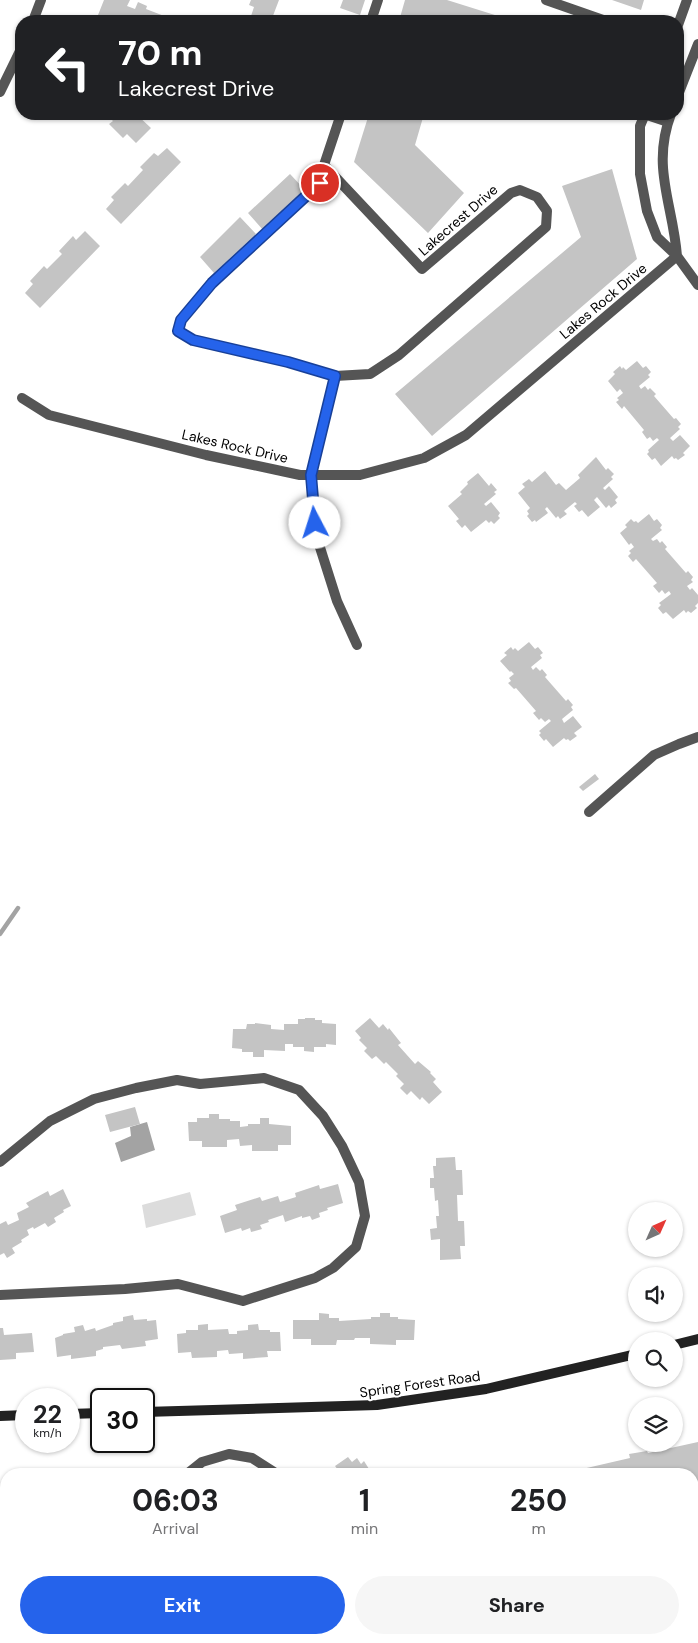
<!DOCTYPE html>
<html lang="en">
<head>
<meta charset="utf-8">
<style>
	body { margin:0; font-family:"DM Sans",sans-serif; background:#f6f6f6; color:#202124; height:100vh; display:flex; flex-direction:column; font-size:19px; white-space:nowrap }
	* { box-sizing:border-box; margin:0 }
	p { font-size:16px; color:#757577 }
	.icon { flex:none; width:28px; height:28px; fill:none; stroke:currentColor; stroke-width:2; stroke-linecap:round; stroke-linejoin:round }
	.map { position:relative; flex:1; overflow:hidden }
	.drawer { position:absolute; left:0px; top:1468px; width:699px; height:176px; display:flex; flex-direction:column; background:#fff; border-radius:20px 20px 0 0; box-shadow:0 1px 4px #0004 }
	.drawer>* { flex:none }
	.hud { position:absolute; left:15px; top:15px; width:669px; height:105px; border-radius:20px; box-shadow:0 1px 4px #0004; background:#202124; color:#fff; overflow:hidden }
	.needle { width:32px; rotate:45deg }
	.tools { position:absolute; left:628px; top:1202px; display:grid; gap:10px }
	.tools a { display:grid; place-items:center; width:55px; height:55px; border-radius:50%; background:#fff; box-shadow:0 1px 4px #0004; font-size:25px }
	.speed { position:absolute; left:15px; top:1388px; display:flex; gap:10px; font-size:25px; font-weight:700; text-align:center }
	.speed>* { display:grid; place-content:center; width:65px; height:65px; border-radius:50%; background:#fff; box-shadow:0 1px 4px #0004; line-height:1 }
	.speed small { font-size:12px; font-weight:400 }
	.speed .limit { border:2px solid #111; border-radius:8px; background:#fff; color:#111 }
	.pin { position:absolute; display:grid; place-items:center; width:42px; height:42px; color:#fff; margin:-21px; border:2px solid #fff; border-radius:50%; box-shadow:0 1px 5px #0007 }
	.me { position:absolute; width:55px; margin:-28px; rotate:355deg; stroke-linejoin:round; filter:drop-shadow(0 0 4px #0008) }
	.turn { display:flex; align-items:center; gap:18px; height:105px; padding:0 20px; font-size:22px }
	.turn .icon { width:65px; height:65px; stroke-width:2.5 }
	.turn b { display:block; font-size:35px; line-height:42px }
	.eta { display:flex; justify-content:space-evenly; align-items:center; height:85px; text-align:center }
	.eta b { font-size:30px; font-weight:700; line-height:35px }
	.cta { display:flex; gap:10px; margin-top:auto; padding:10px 20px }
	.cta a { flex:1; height:58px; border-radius:30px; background:#2563eb; color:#fff; font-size:20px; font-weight:700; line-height:58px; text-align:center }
	.cta a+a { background:#f6f6f6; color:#202124 }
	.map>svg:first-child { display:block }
</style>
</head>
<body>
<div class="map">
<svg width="698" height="1643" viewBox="0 0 698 1643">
	<rect width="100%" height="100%" fill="#fff"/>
	<!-- green -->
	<path fill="#dcdcdc" d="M 190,1192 L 196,1215 L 146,1228 L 142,1205 Z"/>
	<!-- water -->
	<path fill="#a3a3a3" d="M 147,1122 L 155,1150 L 121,1162 L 115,1143 L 131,1136 L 130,1127 Z
		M 693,1597 L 698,1597 L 698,1643 L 636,1643 L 632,1638 L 692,1638 Z"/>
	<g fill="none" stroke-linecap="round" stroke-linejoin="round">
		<!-- stream -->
		<path stroke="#a3a3a3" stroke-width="4.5" d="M 0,934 L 18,908"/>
	</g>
	<!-- building -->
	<path fill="#c4c4c4" d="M 104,0 L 130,0 L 127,6 L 135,9 L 138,2 L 147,6 L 146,9 L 172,19 L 173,16 L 182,19 L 181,21 L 100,21 L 96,20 Z
		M 251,0 L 279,0 L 271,21 L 256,21 L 250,19 L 254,7 L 249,5 Z
		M 343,0 L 365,0 L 360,15 L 340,8 Z
		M 405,0 L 447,0 L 514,21 L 399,21 Z
		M 612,0 L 644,0 L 641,10 Z
		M 106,114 L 136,114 L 151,128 L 136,143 L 127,134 L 123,138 L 109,124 L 113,121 Z
		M 369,114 L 424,114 L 415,145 L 464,193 L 428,233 L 354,162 Z
		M 167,148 L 181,162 L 121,224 L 106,209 L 114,200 L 111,197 L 125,183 L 128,186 L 143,170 L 140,167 L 154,153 L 158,156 Z
		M 612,169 L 637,259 L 432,436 L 395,394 L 581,237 L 562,186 Z
		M 290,174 L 305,190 L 263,230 L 248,213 Z
		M 240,217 L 256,234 L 214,273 L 200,257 Z
		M 85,231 L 100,246 L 40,308 L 25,293 L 33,284 L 30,281 L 44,266 L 47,269 L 62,254 L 59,251 L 73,236 L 76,240 Z
		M 637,361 L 643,368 L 646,366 L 651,372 L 648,375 L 650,377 L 639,386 L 641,389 L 645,386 L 648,390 L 650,388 L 656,394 L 654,396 L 674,419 L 676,418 L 681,424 L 678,427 L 680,429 L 670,438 L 673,441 L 680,435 L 690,446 L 683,453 L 685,455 L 678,460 L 676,458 L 674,459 L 672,456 L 661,466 L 655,458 L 652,460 L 647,454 L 649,452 L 648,450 L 659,440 L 657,438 L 653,441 L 650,437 L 647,439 L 642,432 L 644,430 L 624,406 L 622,409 L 616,402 L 619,400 L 617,398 L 623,393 L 620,389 L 617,392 L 608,381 L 615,374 L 613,372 L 620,366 L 622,369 L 623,367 L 626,370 Z
		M 596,457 L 606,470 L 608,468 L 614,474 L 611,477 L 613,479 L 603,488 L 605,490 L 609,486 L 618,497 L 615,500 L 617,503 L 611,508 L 609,505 L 606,508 L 597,497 L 594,500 L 600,507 L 588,517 L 582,510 L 579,512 L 574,506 L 577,504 L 575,502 L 564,511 L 567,514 L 560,519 L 558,516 L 556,518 L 547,507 L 545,509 L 548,513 L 536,522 L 535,520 L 532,522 L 527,516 L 529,514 L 527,511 L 530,508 L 518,493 L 525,487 L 522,484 L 529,479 L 532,482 L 545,471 L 556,485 L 559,483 L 566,490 L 580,478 L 578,475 Z
		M 478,473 L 489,486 L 491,483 L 497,490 L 494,492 L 496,494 L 484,504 L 486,506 L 491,502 L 500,513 L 498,516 L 500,518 L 494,524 L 491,521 L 489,523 L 486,520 L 471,532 L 465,525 L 462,528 L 456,521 L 459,519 L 448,506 L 462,494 L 460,492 L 468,484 L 467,482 Z
		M 649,514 L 654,521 L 657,519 L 662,525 L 660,528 L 662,530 L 651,539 L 653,541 L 657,539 L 660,543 L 662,541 L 667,547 L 665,549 L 686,573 L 688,571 L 693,577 L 691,580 L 693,582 L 687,586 L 690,590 L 692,588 L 698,595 L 698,603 L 695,606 L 697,608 L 691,613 L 688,611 L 686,613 L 684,610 L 673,619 L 666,612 L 663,614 L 658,608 L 661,605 L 659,603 L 671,594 L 669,591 L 665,594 L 662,590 L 659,593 L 653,586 L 657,583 L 636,559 L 633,562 L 628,556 L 631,553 L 629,551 L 634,547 L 631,543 L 629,545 L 620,533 L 627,527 L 625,525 L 631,519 L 634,522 L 636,521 L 638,523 Z
		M 529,642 L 535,649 L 538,647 L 543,653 L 540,655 L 542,658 L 531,667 L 533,670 L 536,667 L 540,671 L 542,669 L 547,675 L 545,677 L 566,701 L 568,699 L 573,705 L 571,707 L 573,710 L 562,719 L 564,723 L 573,716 L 582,727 L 574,733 L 577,736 L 570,741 L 568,739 L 566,740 L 564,738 L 553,747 L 546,739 L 544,741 L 539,735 L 541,733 L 539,731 L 551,721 L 549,719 L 545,722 L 541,718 L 539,720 L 533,713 L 536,711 L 516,688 L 514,689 L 508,683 L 511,681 L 509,678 L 514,674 L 511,671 L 510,672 L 500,661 L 507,655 L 504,653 L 511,647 L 513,650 L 515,648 L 518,651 Z
		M 595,774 L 599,779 L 583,791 L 579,787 Z
		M 305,1018 L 315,1018 L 315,1020 L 322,1020 L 322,1023 L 336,1024 L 336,1045 L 326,1044 L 326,1047 L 314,1047 L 314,1052 L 304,1051 L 304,1047 L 293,1047 L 293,1044 L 285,1044 L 285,1051 L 264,1050 L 264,1057 L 253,1057 L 253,1052 L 242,1052 L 242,1049 L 232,1048 L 233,1029 L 246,1029 L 247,1024 L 255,1024 L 255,1023 L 271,1025 L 271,1029 L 284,1030 L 284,1024 L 298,1024 L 298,1019 L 305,1019 Z
		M 370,1018 L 379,1028 L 383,1024 L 388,1030 L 389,1028 L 401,1043 L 398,1045 L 415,1064 L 418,1061 L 431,1072 L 430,1073 L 436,1079 L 433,1082 L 442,1092 L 429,1104 L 422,1097 L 420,1100 L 411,1091 L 407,1095 L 400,1088 L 404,1084 L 396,1076 L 398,1074 L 386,1062 L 384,1064 L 376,1056 L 372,1059 L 364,1051 L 367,1048 L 359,1040 L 361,1038 L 355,1031 Z
		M 135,1107 L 140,1124 L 110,1132 L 105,1115 Z
		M 209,1114 L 219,1114 L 219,1119 L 230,1119 L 230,1121 L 240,1121 L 240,1127 L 248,1126 L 248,1124 L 260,1124 L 260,1118 L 269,1118 L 269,1124 L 291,1126 L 291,1145 L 278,1145 L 278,1151 L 252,1151 L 252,1145 L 240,1146 L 239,1139 L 227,1140 L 227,1147 L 202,1147 L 202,1141 L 189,1141 L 188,1122 L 197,1122 L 197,1118 L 209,1118 Z
		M 455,1157 L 456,1170 L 462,1170 L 463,1195 L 457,1195 L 458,1221 L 464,1221 L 465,1246 L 460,1246 L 461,1259 L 440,1260 L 440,1239 L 431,1240 L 430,1229 L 437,1228 L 436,1216 L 439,1216 L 438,1200 L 435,1201 L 434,1188 L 430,1188 L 430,1178 L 434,1178 L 433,1166 L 436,1166 L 436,1158 Z
		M 338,1184 L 343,1203 L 327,1208 L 328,1210 L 319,1213 L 320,1217 L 312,1220 L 310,1216 L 302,1218 L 302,1216 L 285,1222 L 283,1215 L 268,1220 L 269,1222 L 260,1225 L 262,1229 L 251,1232 L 250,1228 L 242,1231 L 241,1228 L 225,1233 L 220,1216 L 237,1210 L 235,1205 L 260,1197 L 262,1201 L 278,1196 L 280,1202 L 296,1197 L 295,1193 L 319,1185 L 320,1189 Z
		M 63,1189 L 71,1206 L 63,1210 L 64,1212 L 54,1218 L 56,1222 L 48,1227 L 45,1223 L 34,1229 L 33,1227 L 27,1230 L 29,1235 L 21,1240 L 22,1242 L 12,1248 L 15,1253 L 7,1258 L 4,1253 L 0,1255 L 0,1224 L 6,1221 L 8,1225 L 19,1220 L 17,1213 L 29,1207 L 26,1203 L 48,1191 L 50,1196 Z
		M 319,1313 L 329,1314 L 329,1318 L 339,1318 L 339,1321 L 371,1319 L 371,1317 L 380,1317 L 380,1313 L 390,1313 L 390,1317 L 398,1317 L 398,1319 L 415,1320 L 414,1340 L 396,1340 L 396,1345 L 370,1344 L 370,1338 L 355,1338 L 354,1340 L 337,1340 L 336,1345 L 311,1345 L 311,1339 L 293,1339 L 293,1320 L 319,1320 Z
		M 133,1315 L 134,1320 L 147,1319 L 147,1321 L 156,1320 L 158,1339 L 145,1341 L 146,1346 L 122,1349 L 120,1345 L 103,1347 L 103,1349 L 96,1351 L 96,1356 L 71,1359 L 71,1355 L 57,1357 L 55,1338 L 63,1335 L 63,1334 L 75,1332 L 74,1327 L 83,1325 L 85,1331 L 95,1328 L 96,1331 L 113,1325 L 113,1323 L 123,1321 L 123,1317 Z
		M 208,1324 L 208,1330 L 228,1329 L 229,1334 L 237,1334 L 237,1331 L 248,1330 L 248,1325 L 258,1324 L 259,1330 L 270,1330 L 270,1332 L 280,1332 L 281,1351 L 267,1351 L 268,1357 L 243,1359 L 243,1353 L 229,1354 L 228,1350 L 217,1351 L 217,1357 L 192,1358 L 191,1352 L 178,1353 L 177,1334 L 186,1333 L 186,1330 L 198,1330 L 198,1325 Z
		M 0,1328 L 3,1328 L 4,1335 L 32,1333 L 34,1352 L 16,1353 L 16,1359 L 0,1360 Z
		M 698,1442 L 698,1502 L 692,1503 L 692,1474 L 577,1474 L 578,1470 L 630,1458 L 629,1454 L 647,1451 L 648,1453 Z
		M 348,1457 L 352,1462 L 357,1458 L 361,1464 L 364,1461 L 369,1469 L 367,1474 L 341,1474 L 335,1466 Z
		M 6,1583 L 6,1622 L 4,1617 L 0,1618 L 0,1586 Z
		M 294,1638 L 324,1638 L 324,1643 L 294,1643 Z
		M 457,1638 L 477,1638 L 465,1643 L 460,1643 Z"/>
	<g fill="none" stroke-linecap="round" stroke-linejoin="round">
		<!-- minor -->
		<path stroke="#555" stroke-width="10" d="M 546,0 L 606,21
			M 371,21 L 378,0
			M 678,25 L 687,0
			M 678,95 L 698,44
			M 341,114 L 324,165 L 422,269 L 511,193 L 520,190 L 537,197 L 547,211 L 546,227 L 399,355 L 370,374 L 335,376 L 311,475 L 317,538 L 337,601 L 357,645
			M 594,114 L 598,114
			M 644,114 L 668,122
			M 645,114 L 640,126 L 640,174 L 647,211 L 657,237 L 677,256 L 698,285
			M 671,114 C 651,167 673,204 677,256
			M 324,165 L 320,183 L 212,283 L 181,320 L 179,331 L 193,340 L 288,362 L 335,376
			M 22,398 L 49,415 L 206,455 L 300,475 L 360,475 L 424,458 L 466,435 L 677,256
			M 589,812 L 654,755 L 679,744 L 698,737
			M 0,1162 L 50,1121 L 94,1099 L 136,1088 L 177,1080 L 200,1084 L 264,1078 L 299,1090 L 323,1116 L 342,1146 L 359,1182 L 365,1216 L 356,1247 L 333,1268 L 315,1278 L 243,1301 L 178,1284 L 125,1289 L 0,1295
			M 187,1474 L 202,1462 L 229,1454 L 252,1458 L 277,1474
			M 0,1551 L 6,1548
			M 366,1638 L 367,1643
			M 403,1638 L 404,1643"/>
		<!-- tertiary -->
		<path stroke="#555" stroke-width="10" d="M 33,21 L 41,0
			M 0,92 L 21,49"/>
		<!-- secondary -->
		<path stroke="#222" stroke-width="10" d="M 674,1345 L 698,1339
			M 144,1412 L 377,1405 L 486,1389 L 636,1354
			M 69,1414 L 101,1413
			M 0,1416 L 26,1415"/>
	</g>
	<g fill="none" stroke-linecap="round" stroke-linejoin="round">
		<!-- route casing -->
		<g stroke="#184099" stroke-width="12">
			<path id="route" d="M 315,523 L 311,475 L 335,376 L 288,362 L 193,340 L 178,331 L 181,320 L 212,283 L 320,183"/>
		</g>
		<!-- route -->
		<use href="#route" stroke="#2563eb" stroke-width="9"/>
	</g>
	<g text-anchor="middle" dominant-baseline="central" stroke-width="4" stroke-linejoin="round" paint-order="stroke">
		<!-- street labels -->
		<g font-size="14" fill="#000" stroke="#fff">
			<text transform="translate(458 220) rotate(-41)">Lakecrest Drive</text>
			<text transform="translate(603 301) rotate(-40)">Lakes Rock Drive</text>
			<text transform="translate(235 446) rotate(13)">Lakes Rock Drive</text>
			<text transform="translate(420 1384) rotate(-8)">Spring Forest Road</text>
		</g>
	</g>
</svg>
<div class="tools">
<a><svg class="needle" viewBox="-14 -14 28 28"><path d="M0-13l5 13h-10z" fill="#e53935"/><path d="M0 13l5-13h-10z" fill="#757577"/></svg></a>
<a><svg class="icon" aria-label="sound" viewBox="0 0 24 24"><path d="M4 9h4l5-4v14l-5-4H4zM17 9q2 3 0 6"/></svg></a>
<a><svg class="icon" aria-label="search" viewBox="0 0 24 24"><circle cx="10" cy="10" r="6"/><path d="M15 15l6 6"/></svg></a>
<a><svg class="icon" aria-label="layers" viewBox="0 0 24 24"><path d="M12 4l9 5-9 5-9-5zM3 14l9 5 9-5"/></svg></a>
</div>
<div class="speed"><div>22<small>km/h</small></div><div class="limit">30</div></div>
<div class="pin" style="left:320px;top:183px;background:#d93025"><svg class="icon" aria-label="arrive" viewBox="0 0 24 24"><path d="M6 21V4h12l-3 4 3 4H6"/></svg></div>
<svg class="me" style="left:315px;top:523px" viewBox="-20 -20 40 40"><circle r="19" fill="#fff"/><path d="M0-13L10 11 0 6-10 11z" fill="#2563eb"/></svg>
<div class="hud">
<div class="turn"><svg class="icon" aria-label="left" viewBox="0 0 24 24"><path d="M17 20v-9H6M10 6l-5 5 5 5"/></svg><div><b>70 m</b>Lakecrest Drive</div></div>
</div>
<section class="drawer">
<div class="eta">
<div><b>06:03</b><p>Arrival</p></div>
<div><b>1</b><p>min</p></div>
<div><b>250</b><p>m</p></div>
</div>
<div class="cta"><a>Exit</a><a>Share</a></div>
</section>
</div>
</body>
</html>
